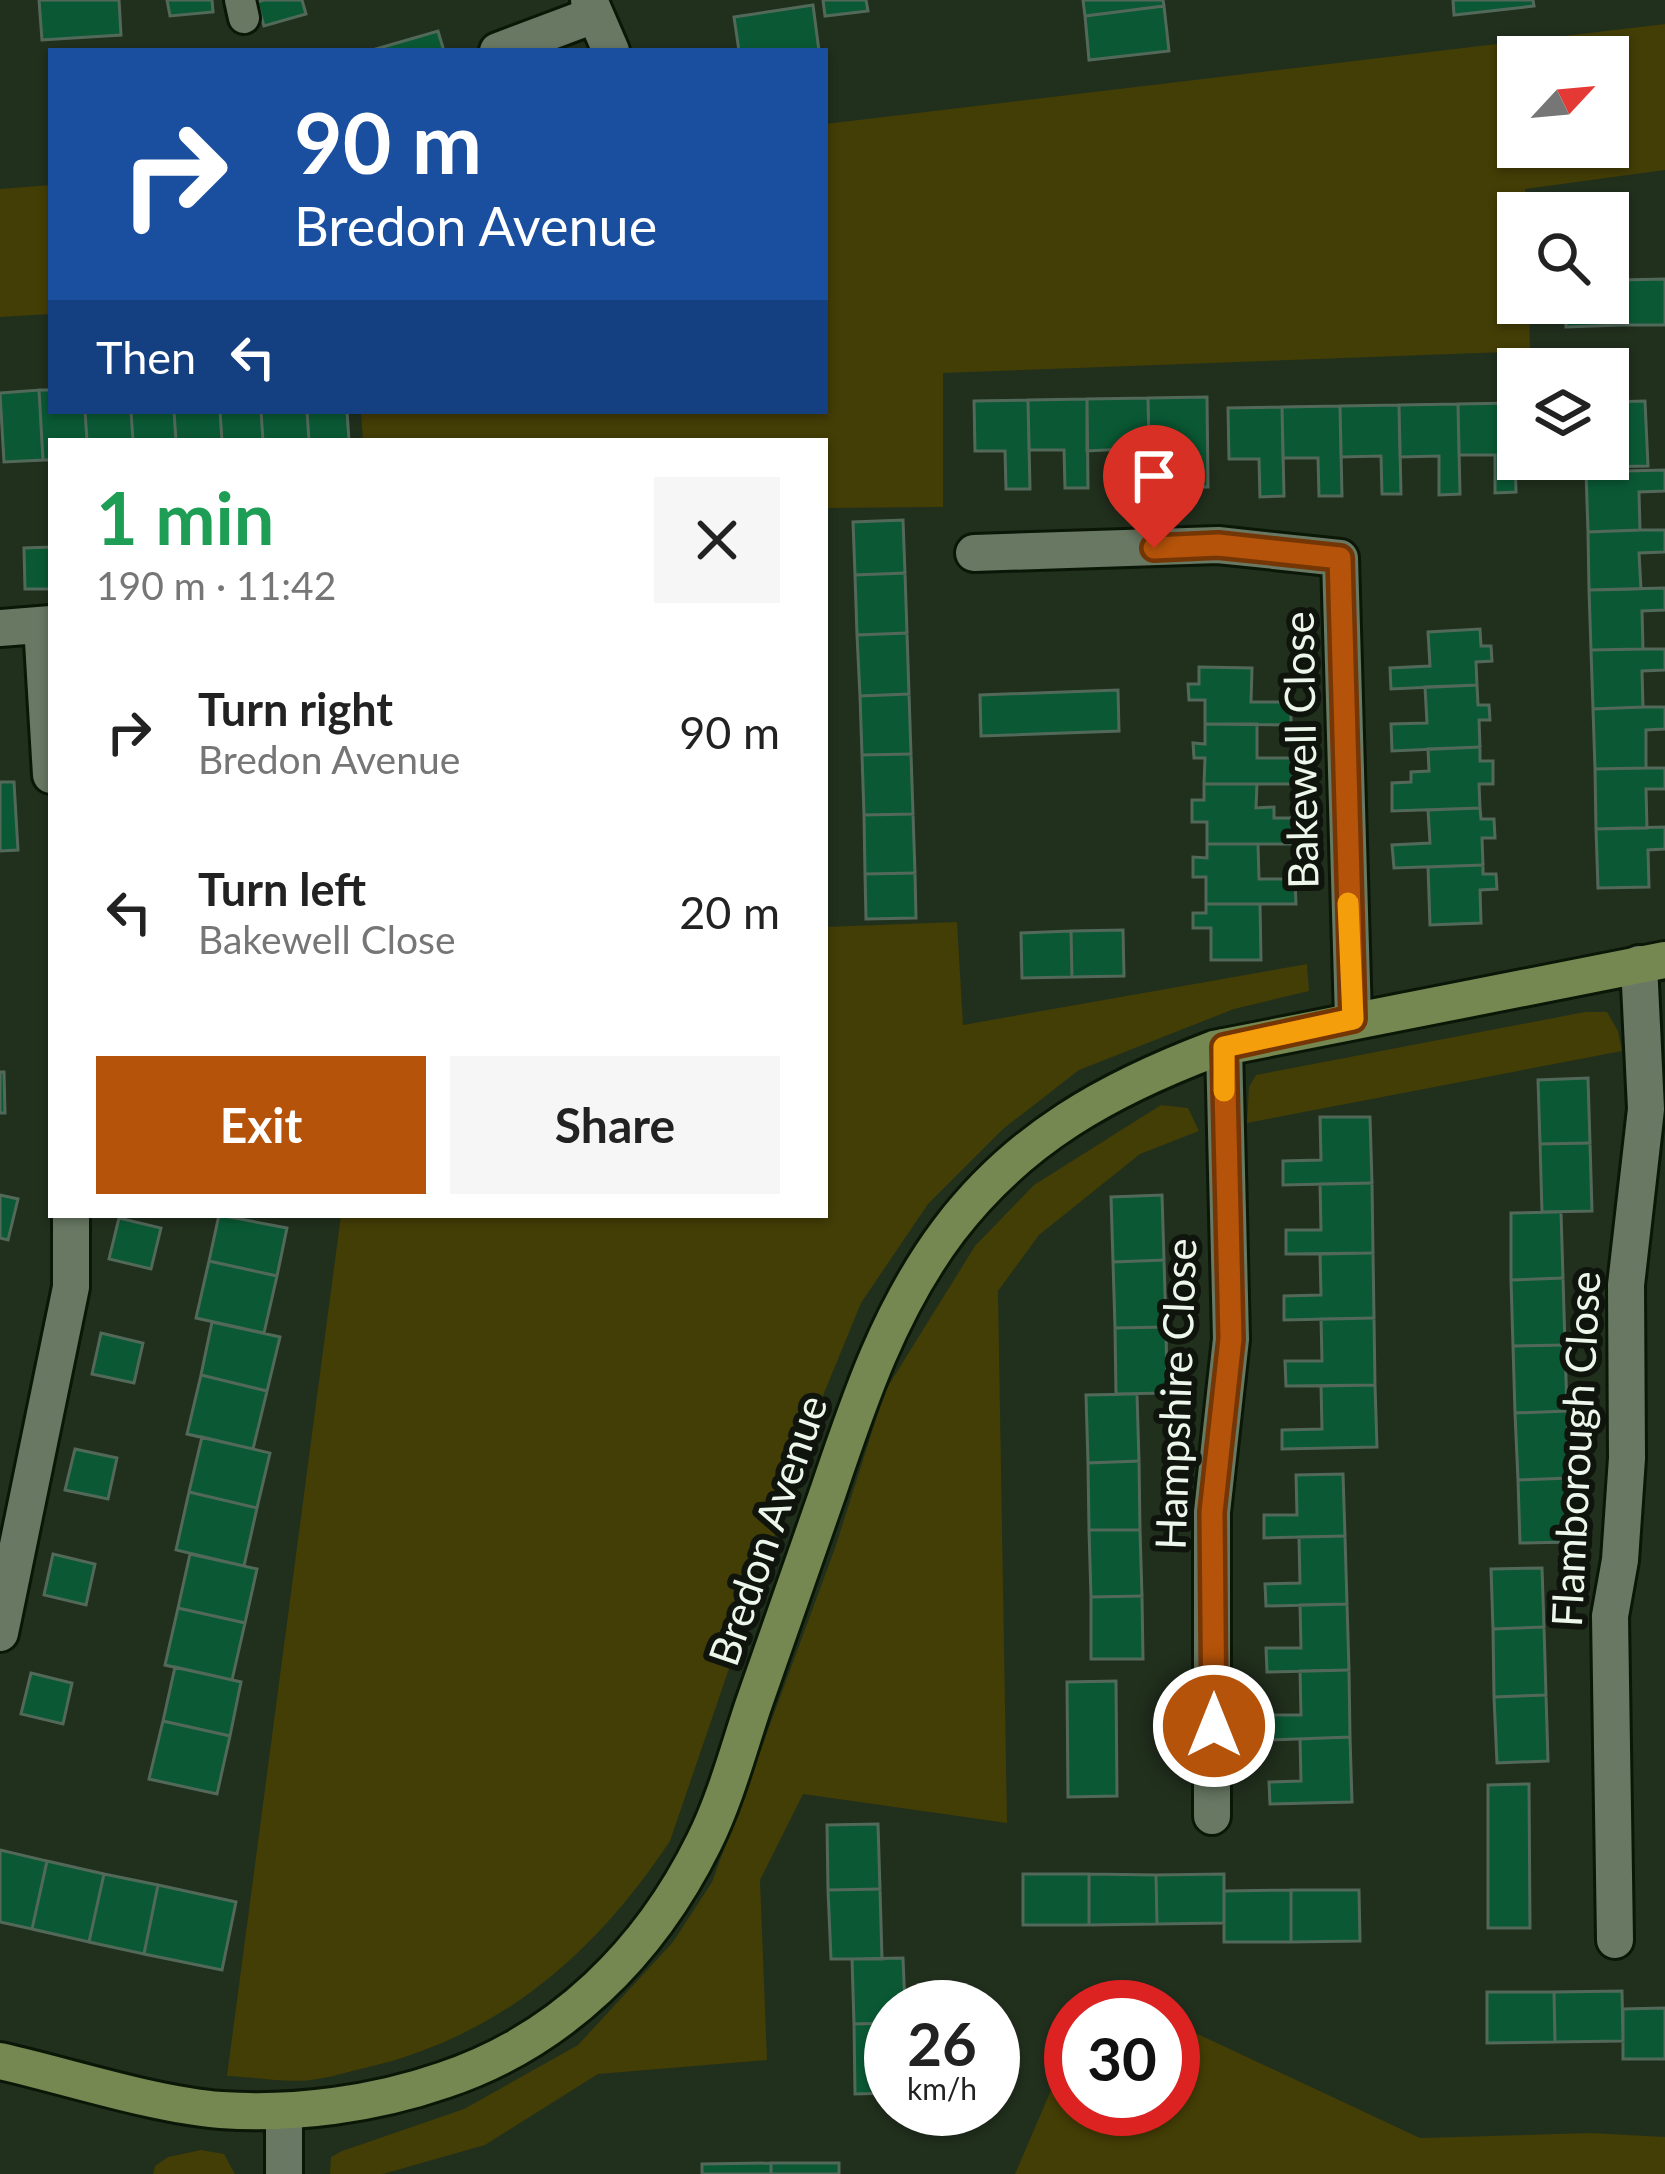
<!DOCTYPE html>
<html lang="en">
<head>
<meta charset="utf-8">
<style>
	body { margin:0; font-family:Lato,sans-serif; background:#f6f6f6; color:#222; height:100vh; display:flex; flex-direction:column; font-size:45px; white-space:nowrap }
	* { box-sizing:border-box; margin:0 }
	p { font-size:39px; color:#767676 }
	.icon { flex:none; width:66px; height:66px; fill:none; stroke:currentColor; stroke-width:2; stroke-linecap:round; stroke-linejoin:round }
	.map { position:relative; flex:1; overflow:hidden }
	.sheet { position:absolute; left:48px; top:438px; width:780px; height:780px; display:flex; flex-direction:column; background:#fff; border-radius:0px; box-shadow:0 3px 9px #0004 }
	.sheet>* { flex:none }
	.banner { position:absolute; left:48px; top:48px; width:780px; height:366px; border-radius:0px; box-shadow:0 3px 9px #0004; background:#1a4fa0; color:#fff; overflow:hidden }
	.needle { width:78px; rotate:64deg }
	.tools { position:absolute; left:1497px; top:36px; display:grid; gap:24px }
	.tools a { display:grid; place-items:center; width:132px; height:132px; border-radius:0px; background:#fff; box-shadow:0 3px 9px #0004; font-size:60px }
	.speed { position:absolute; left:864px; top:1980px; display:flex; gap:24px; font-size:60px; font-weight:700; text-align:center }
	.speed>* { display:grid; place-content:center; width:156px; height:156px; border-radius:50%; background:#fff; box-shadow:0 3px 9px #0004; line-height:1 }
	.speed small { font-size:30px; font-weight:400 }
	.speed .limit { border:18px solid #d22; background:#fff; color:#111 }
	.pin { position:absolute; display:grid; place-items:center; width:102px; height:102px; color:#fff; margin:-123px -51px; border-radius:50% 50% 50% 0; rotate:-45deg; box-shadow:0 0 12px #0007 }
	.pin .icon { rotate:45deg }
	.me { position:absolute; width:132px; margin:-66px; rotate:0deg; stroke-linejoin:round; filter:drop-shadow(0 0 9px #0008) }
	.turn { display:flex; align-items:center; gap:42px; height:252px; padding:0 48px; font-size:54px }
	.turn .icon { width:156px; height:156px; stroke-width:2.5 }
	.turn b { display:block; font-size:84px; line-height:102px }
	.then { display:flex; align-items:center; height:114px; padding:0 48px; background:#0003; gap:24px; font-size:45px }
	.round { display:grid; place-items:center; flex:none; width:126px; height:126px; border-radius:0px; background:#f6f6f6 }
	.headline { display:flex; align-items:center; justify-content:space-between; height:204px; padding:0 48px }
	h1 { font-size:72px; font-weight:700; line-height:90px; color:#1e9e55 }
	.button { display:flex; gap:24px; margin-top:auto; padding:24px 48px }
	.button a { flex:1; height:138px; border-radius:0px; background:#b45309; color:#fff; font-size:48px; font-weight:700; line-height:138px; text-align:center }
	.button a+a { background:#f6f6f6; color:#222 }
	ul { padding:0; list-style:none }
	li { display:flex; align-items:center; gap:36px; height:180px; padding:0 48px }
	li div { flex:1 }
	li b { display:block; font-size:45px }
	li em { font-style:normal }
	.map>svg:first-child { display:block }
</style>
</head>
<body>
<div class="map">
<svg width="1665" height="2174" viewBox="0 0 1665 2174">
	<rect width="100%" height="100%" fill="#212f1d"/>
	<!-- green -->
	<path fill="#433d06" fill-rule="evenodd" d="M 1665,24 L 1665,170 L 1525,189 L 1526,213 L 1518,213 L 1518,303 L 1529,303 L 1530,351 L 943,373 L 943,507 L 825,508 L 825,441 L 363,441 L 361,411 L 825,411 L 825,124 ZM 1608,57 L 1608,147 L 1518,147 L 1518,57 Z
		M 51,185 L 51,314 L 0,317 L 0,189 Z
		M 957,922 L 963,1025 L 1307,964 L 1309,991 L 1234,1009 L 1079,1070 L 1003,1129 L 928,1204 L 861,1303 L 820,1403 L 670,1841 C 594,1955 501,2036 365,2068 C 347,2072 329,2078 311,2080 C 284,2083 254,2077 227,2076 L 341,1215 L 825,1215 L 825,927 Z
		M 1585,1012 L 1607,1012 L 1618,1031 L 1622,1051 L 1247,1123 L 1249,1087 L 1256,1075 Z
		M 1161,1105 L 1188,1108 L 1199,1131 L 1140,1154 L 1039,1235 L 998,1291 L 1007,1823 L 803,1794 L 760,1880 L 767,2060 L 598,2074 L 485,2145 L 383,2174 L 330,2174 L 331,2157 L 342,2151 L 464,2109 L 578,2045 L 673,1942 L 712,1882 L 835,1548 L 885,1391 L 975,1246 L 1034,1185 Z
		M 1173,2028 L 1189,2030 L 1420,2138 L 1591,2133 L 1665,2137 L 1665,2174 L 1015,2174 L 1055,2081 L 1071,2065 L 1071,2109 L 1173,2109 Z
		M 201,2150 L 224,2154 L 235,2174 L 153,2174 L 155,2166 L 168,2157 Z"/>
	<!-- building -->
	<path fill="#0a5934" stroke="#52695a" stroke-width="3" d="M 39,0 L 119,0 L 121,35 L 42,40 Z
		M 167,0 L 212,0 L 213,12 L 170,16 Z
		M 264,0 L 302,0 L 306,14 L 264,26 L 257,2 Z
		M 823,0 L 866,0 L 868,11 L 825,16 Z
		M 1083,0 L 1163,0 L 1164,6 L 1085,16 Z
		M 1453,0 L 1533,0 L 1534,6 L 1454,15 Z
		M 813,5 L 819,51 L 739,51 L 734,17 Z
		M 1164,6 L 1169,51 L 1089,60 L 1085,16 Z
		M 438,31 L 444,51 L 369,51 Z
		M 1665,279 L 1665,325 L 1621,325 L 1621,280 Z
		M 1608,280 L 1621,280 L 1621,325 L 1566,327 L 1565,303 L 1608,303 Z
		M 39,390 L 51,390 L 51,411 L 85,411 L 87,441 L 51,441 L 51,460 L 43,460 Z
		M 39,390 L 43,460 L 4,462 L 0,393 Z
		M 1207,397 L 1208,487 L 1185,487 L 1184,449 L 1149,449 L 1148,398 Z
		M 1148,398 L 1150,487 L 1126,488 L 1125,449 L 1087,451 L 1087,399 Z
		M 1087,399 L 1088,488 L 1065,488 L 1064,450 L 1029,450 L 1028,400 Z
		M 1028,400 L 1030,489 L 1006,489 L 1005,451 L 975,451 L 974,401 Z
		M 1645,401 L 1648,466 L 1602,467 L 1601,459 L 1608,459 L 1608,402 Z
		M 1514,403 L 1516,492 L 1495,493 L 1495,455 L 1459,455 L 1458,404 Z
		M 1458,404 L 1460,494 L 1439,495 L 1439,456 L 1400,457 L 1399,405 Z
		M 1399,405 L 1401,494 L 1382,494 L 1381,456 L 1341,457 L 1340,406 Z
		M 1340,406 L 1342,496 L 1319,496 L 1318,458 L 1283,458 L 1282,407 Z
		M 1282,407 L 1284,496 L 1260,497 L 1259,459 L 1229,459 L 1228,408 Z
		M 85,411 L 131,411 L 133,441 L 87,441 Z
		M 131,411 L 174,411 L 176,441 L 133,441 Z
		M 174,411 L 220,411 L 222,441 L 176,441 Z
		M 220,411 L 261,411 L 263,441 L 222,441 Z
		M 261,411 L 307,411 L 309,441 L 263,441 Z
		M 307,411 L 347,411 L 349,441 L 309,441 Z
		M 1665,470 L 1665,491 L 1639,492 L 1640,530 L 1588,532 L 1586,472 Z
		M 903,520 L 905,573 L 855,575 L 853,522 Z
		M 1640,530 L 1665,530 L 1665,552 L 1639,553 L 1641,589 L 1589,590 L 1588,532 Z
		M 51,547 L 51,589 L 25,589 L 24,548 Z
		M 905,573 L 907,633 L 857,635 L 855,575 Z
		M 1665,588 L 1665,610 L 1642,611 L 1643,649 L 1591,650 L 1589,590 Z
		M 1480,629 L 1481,646 L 1491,646 L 1492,661 L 1476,662 L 1477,685 L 1391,689 L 1390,668 L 1430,666 L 1428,632 Z
		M 907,633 L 909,694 L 860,696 L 857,635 Z
		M 1643,649 L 1665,649 L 1665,670 L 1642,671 L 1643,707 L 1593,709 L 1591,650 Z
		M 1199,667 L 1252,668 L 1251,702 L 1291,702 L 1291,725 L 1205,724 L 1205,700 L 1189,700 L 1188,684 L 1199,684 Z
		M 1477,685 L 1478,705 L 1489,705 L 1490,720 L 1479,720 L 1480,747 L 1392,751 L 1391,724 L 1427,723 L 1425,687 Z
		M 1118,690 L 1119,731 L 981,736 L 980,695 Z
		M 909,694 L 911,754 L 862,755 L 860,696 Z
		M 1643,707 L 1665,707 L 1665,729 L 1646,730 L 1646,768 L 1595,769 L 1593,709 Z
		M 1205,724 L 1257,724 L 1257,758 L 1294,758 L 1293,784 L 1204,784 L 1205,758 L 1194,758 L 1193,743 L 1205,744 Z
		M 1480,747 L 1480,761 L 1493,761 L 1493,784 L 1479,784 L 1480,808 L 1392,811 L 1392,783 L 1411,782 L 1411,772 L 1429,771 L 1428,749 Z
		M 911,754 L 913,814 L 864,815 L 862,755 Z
		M 1646,768 L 1665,768 L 1665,789 L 1646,789 L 1647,828 L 1596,829 L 1595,769 Z
		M 0,782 L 14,782 L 18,850 L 0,851 Z
		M 1204,784 L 1257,784 L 1256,808 L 1274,807 L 1274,818 L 1293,818 L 1294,844 L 1207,844 L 1207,822 L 1192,822 L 1192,800 L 1204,800 Z
		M 1480,808 L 1481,819 L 1494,819 L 1495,838 L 1482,838 L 1483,865 L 1394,868 L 1392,845 L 1430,843 L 1428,810 Z
		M 913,814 L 915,873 L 865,874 L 864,815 Z
		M 1665,827 L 1665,849 L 1648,850 L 1649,887 L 1598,888 L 1596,829 Z
		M 1207,844 L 1258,844 L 1259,879 L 1295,879 L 1296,904 L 1206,904 L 1206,877 L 1193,877 L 1193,857 L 1207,858 Z
		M 1483,865 L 1483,874 L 1496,874 L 1497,889 L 1480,890 L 1481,923 L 1430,925 L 1428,867 Z
		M 915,873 L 916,918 L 866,919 L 865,874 Z
		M 1206,904 L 1260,904 L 1261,960 L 1211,960 L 1211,928 L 1193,928 L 1193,913 L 1206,913 Z
		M 1123,930 L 1124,976 L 1072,977 L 1071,931 Z
		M 1071,931 L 1072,977 L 1022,978 L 1021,933 Z
		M 0,1072 L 4,1072 L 5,1113 L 0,1113 Z
		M 1588,1078 L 1590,1143 L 1540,1144 L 1538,1080 Z
		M 1320,1117 L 1370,1117 L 1372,1183 L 1283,1185 L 1283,1161 L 1321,1160 Z
		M 1590,1143 L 1592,1211 L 1542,1212 L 1540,1144 Z
		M 1372,1183 L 1373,1253 L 1286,1254 L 1286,1230 L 1321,1230 L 1320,1184 Z
		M 0,1195 L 18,1199 L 8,1240 L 0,1238 Z
		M 1162,1195 L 1164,1260 L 1113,1262 L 1111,1197 Z
		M 1561,1212 L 1563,1278 L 1511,1280 L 1511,1213 Z
		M 219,1215 L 287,1228 L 277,1276 L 209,1261 Z
		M 119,1218 L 161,1228 L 151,1269 L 109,1259 Z
		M 1373,1253 L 1374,1318 L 1284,1320 L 1284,1296 L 1321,1295 L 1320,1254 Z
		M 1164,1260 L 1166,1327 L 1115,1328 L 1113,1262 Z
		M 209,1261 L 277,1276 L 264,1333 L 196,1318 Z
		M 1563,1278 L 1565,1345 L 1513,1346 L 1511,1280 Z
		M 1374,1318 L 1375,1385 L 1286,1386 L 1285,1361 L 1322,1361 L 1321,1319 Z
		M 212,1322 L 280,1337 L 267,1391 L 201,1375 Z
		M 1166,1327 L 1167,1393 L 1116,1394 L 1115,1328 Z
		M 101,1333 L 143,1343 L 134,1383 L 92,1374 Z
		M 1565,1345 L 1567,1411 L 1515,1413 L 1513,1346 Z
		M 201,1375 L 267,1391 L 253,1449 L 187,1434 Z
		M 1375,1385 L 1377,1447 L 1282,1449 L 1282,1430 L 1322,1429 L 1321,1386 Z
		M 1137,1394 L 1139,1461 L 1088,1463 L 1086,1395 Z
		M 1567,1411 L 1569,1478 L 1518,1480 L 1515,1413 Z
		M 202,1437 L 270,1453 L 257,1508 L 189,1492 Z
		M 75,1449 L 117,1458 L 108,1499 L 65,1490 Z
		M 1139,1461 L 1140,1530 L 1089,1530 L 1088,1463 Z
		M 1343,1474 L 1345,1536 L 1264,1538 L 1264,1515 L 1297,1515 L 1296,1475 Z
		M 1569,1478 L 1571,1542 L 1520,1543 L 1518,1480 Z
		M 189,1492 L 257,1508 L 244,1566 L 176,1550 Z
		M 1089,1530 L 1140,1530 L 1142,1596 L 1091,1597 Z
		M 1345,1536 L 1347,1604 L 1266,1606 L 1265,1584 L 1300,1583 L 1299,1537 Z
		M 53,1554 L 95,1564 L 86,1605 L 44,1595 Z
		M 190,1554 L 257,1569 L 245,1623 L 178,1608 Z
		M 1542,1568 L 1544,1627 L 1493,1629 L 1491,1569 Z
		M 1142,1596 L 1143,1659 L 1091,1659 L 1091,1597 Z
		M 1347,1604 L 1349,1670 L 1267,1672 L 1266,1648 L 1301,1648 L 1300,1605 Z
		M 178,1608 L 245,1623 L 232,1680 L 165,1665 Z
		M 1544,1627 L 1546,1695 L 1494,1697 L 1493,1629 Z
		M 175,1667 L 241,1682 L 230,1736 L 163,1721 Z
		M 1349,1670 L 1350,1737 L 1269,1740 L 1269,1715 L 1301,1715 L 1300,1671 Z
		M 31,1673 L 72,1683 L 63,1724 L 21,1714 Z
		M 1116,1681 L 1117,1796 L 1068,1797 L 1067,1682 Z
		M 1546,1695 L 1548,1761 L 1497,1763 L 1494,1697 Z
		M 163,1721 L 230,1736 L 217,1794 L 149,1779 Z
		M 1350,1737 L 1352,1802 L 1270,1804 L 1269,1782 L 1301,1781 L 1300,1739 Z
		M 1529,1784 L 1530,1928 L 1488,1928 L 1488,1785 Z
		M 878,1824 L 880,1889 L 828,1890 L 827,1825 Z
		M 0,1850 L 47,1861 L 32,1929 L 0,1922 Z
		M 47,1861 L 104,1874 L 89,1942 L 32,1929 Z
		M 104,1874 L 158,1885 L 144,1954 L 89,1942 Z
		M 1023,1874 L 1089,1874 L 1089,1925 L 1023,1925 Z
		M 1089,1874 L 1156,1875 L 1157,1924 L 1089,1925 Z
		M 1224,1874 L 1224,1923 L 1157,1924 L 1156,1875 Z
		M 158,1885 L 236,1902 L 222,1970 L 144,1954 Z
		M 880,1889 L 882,1959 L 831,1959 L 828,1890 Z
		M 1291,1890 L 1359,1890 L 1360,1941 L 1291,1942 Z
		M 1291,1890 L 1291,1942 L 1224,1942 L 1224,1891 Z
		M 903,1958 L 905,2007 L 891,2007 L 891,2023 L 854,2024 L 852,1959 Z
		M 1622,1991 L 1623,2041 L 1555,2042 L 1554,1992 Z
		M 1487,1992 L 1554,1992 L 1555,2042 L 1487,2043 Z
		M 1665,2008 L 1665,2059 L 1623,2059 L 1623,2009 Z
		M 891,2023 L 891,2093 L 855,2094 L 854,2024 Z
		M 771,2163 L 839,2163 L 839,2174 L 771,2174 Z
		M 771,2163 L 771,2174 L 702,2174 L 702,2164 Z"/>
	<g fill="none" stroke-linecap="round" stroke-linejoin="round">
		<!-- lane casing -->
		<g stroke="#0a1707" stroke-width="36">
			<path id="lane" d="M 240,0 L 244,18"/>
		</g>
		<!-- street casing -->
		<g stroke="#0a1707" stroke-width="42">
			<path id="street" d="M 589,0 L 611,51
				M 498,51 L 594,15
				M 974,553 L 1218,545 L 1340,558 L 1353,1019
				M 42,625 L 51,775
				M 0,628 L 51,624
				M 0,1633 L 71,1287 L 71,1215
				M 1212,1816 L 1212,1512 L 1231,1339 L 1224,1047
				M 1615,1940 L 1610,1616 L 1620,1560 L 1627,1458 L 1626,1285 L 1646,1109 L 1639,964
				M 284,2174 L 284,2111"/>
		</g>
		<!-- secondary casing -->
		<g stroke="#0a1707" stroke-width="42">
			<path id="secondary" d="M 0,2061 C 67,2076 154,2105 221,2110 C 294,2115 375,2104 444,2080 C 561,2041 650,1952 704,1842 C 725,1800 738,1751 753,1706 C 778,1634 803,1563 828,1492 C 859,1400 890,1308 949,1230 C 1019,1138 1108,1089 1214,1049 L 1665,960"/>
		</g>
		<!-- lane -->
		<use href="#lane" stroke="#687863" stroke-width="30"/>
		<!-- street -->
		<use href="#street" stroke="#687863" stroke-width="36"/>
		<!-- secondary -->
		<use href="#secondary" stroke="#758852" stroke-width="36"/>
	</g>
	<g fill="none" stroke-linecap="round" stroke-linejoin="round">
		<!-- route casing -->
		<g stroke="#753606" stroke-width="30">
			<path id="route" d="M 1154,548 L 1218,545 L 1340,558 L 1353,1019 L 1224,1047 L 1231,1339 L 1212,1512 L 1214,1726"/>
		</g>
		<!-- route -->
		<use href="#route" stroke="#b45309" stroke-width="21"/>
		<!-- slow -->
		<path stroke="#f59e0b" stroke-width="21" d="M 1224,1091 L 1224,1047 L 1353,1019 L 1348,903"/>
	</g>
	<g text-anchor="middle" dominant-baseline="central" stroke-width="12" stroke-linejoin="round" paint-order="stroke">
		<!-- street labels -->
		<g font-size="42" fill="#edf6eb" stroke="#0f150d">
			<text transform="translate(1300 750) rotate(-91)">Bakewell Close</text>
			<text transform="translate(1175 1394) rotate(-88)">Hampshire Close</text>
			<text transform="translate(1575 1449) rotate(-87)">Flamborough Close</text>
			<text transform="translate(767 1530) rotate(-71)">Bredon Avenue</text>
		</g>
	</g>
</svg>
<div class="tools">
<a><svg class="needle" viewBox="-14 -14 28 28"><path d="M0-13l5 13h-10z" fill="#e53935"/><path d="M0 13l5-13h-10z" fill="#767676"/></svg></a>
<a><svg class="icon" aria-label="search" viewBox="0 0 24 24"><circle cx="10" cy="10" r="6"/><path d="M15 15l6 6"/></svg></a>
<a><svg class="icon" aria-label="layers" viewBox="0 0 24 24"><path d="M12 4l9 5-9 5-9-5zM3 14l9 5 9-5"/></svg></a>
</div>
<div class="speed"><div>26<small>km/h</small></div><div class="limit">30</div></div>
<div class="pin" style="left:1154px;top:548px;background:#d93025"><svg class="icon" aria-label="arrive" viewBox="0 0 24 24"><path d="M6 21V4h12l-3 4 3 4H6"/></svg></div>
<svg class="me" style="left:1214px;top:1726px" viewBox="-20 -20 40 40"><circle r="17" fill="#b45309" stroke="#fff" stroke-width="3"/><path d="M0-11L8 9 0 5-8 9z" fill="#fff"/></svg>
<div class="banner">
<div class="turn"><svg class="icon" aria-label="right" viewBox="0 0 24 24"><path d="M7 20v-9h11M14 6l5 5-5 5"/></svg><div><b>90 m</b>Bredon Avenue</div></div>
<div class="then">Then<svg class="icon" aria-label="left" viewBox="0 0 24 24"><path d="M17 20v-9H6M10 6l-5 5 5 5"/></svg></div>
</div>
<section class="sheet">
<div class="headline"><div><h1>1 min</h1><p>190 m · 11:42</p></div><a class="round"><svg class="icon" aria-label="close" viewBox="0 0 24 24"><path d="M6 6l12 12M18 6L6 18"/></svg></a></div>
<ul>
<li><svg class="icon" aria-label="right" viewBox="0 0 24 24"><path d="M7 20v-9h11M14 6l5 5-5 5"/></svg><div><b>Turn right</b><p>Bredon Avenue</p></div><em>90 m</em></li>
<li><svg class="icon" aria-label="left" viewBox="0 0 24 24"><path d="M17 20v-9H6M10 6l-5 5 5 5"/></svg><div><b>Turn left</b><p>Bakewell Close</p></div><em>20 m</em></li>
</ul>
<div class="button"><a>Exit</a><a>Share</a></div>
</section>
</div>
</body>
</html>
